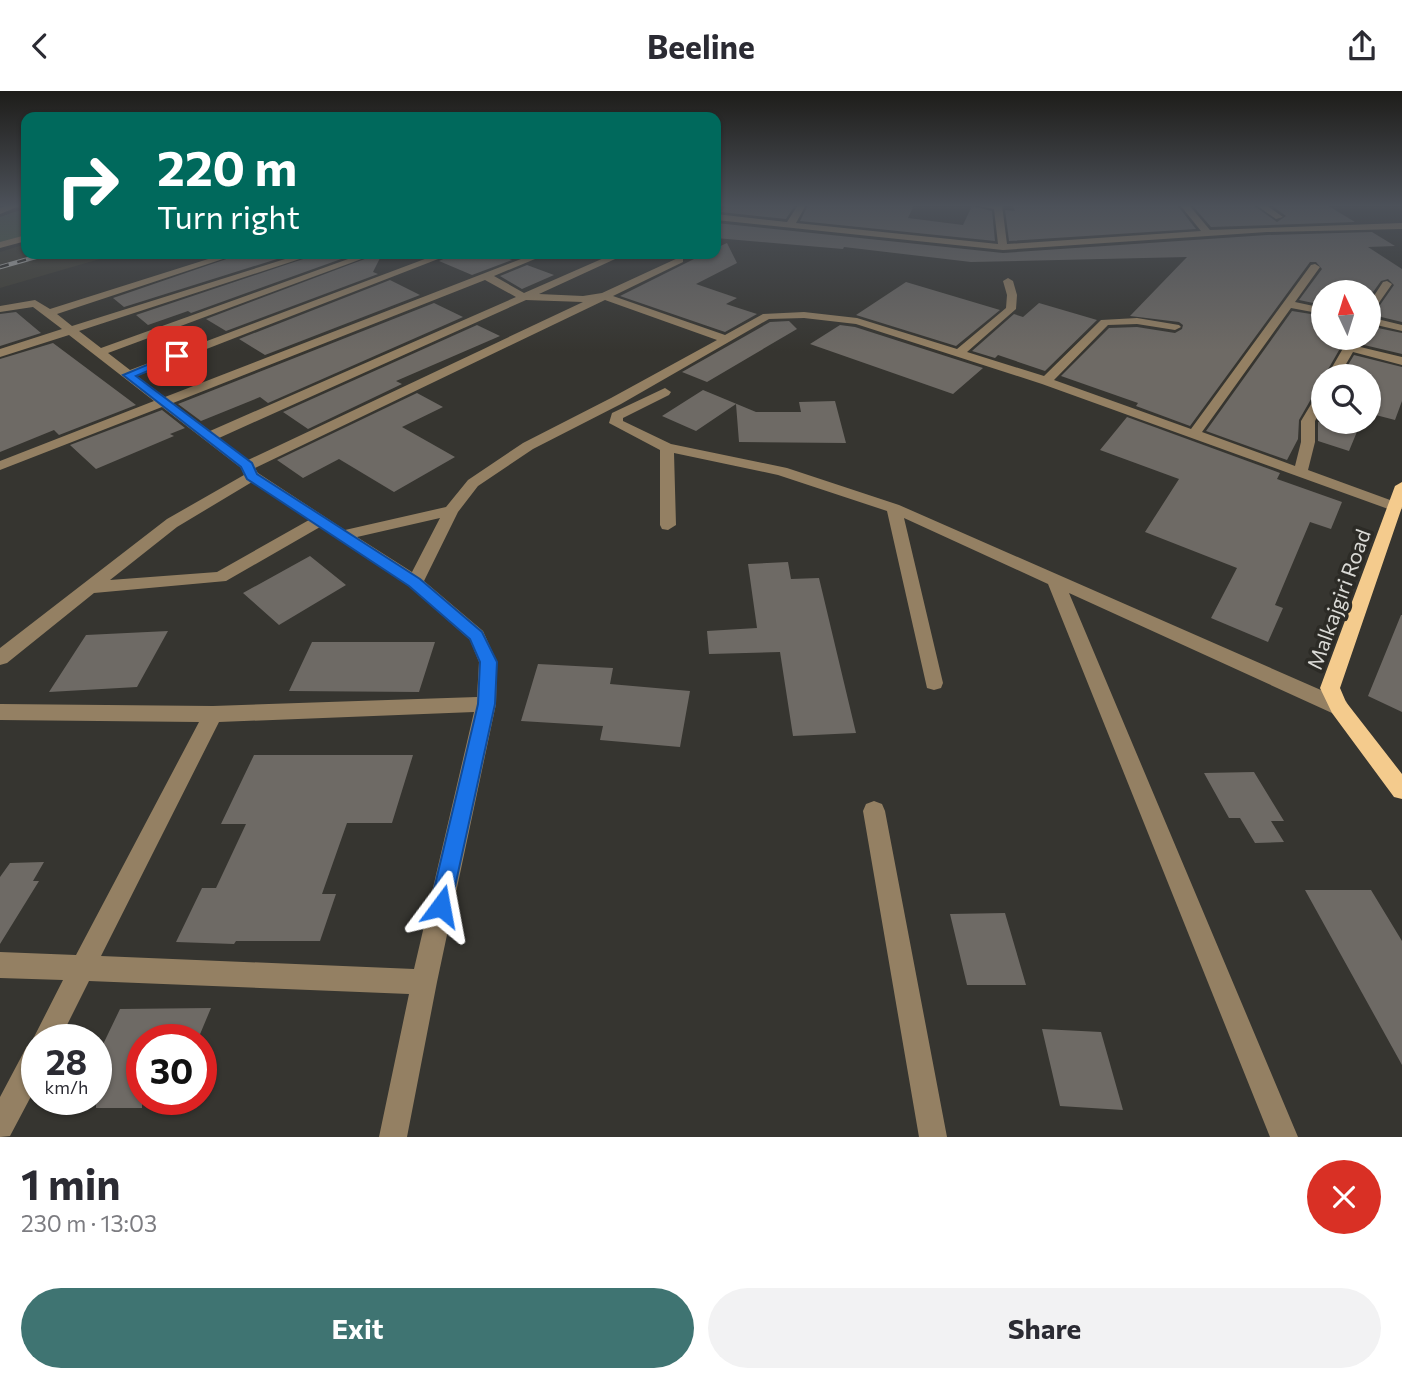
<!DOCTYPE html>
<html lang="en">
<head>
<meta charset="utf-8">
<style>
	body { margin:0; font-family:Commissioner,sans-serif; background:#f2f2f3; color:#2b2b33; height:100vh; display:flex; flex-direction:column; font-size:26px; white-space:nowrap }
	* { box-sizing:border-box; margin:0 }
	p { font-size:23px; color:#7c7c81 }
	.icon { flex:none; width:38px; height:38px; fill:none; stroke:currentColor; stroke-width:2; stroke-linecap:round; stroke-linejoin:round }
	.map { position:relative; height:1046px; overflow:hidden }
	.side { display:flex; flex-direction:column; background:#fff; flex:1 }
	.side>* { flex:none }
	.hud { position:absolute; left:21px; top:21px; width:700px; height:147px; border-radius:14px; box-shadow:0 2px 5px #0004; background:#00695c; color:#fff; overflow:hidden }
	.needle { width:46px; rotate:356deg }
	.tools { position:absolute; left:1311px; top:189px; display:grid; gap:14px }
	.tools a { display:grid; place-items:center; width:70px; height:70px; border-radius:50%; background:#fff; box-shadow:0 2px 5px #0004; font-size:35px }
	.speed { position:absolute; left:21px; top:933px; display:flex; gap:14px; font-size:35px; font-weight:700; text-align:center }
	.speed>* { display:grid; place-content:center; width:91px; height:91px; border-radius:50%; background:#fff; box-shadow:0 2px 5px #0004; line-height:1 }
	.speed small { font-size:18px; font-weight:400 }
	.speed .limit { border:10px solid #d22; background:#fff; color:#111 }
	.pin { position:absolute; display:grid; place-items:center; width:60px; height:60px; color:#fff; margin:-30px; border-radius:14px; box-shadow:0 4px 10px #0006 }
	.me { position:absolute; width:77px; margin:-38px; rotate:13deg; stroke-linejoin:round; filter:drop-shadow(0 0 5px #0008) }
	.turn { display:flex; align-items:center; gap:24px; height:147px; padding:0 21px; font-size:32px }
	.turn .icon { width:91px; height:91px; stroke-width:2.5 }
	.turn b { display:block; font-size:49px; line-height:60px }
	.round { display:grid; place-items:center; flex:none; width:74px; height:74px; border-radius:37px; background:#f2f2f3 }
	.head { display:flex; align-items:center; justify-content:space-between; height:119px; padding:0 21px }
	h1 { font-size:42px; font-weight:700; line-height:52px }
	.primary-button { display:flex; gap:14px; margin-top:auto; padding:14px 21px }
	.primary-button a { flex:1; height:80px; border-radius:42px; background:#3f7472; color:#fff; font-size:28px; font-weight:700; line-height:80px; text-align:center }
	.primary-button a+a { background:#f2f2f3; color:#2b2b33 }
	header { display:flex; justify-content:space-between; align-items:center; height:91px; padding:0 21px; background:#fff; font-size:32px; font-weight:700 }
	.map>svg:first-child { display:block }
</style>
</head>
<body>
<header><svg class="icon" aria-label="back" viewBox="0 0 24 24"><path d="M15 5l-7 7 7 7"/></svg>Beeline<svg class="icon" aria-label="share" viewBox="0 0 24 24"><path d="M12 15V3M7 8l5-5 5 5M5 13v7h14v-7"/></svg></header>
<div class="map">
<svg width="1402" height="1046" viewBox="0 0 1402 1046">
	<rect width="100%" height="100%" fill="#363530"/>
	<!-- built -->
	<path fill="#413f34" d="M 26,153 L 26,163 L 117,163 L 0,197 L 0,161 Z"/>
	<!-- green -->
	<path fill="#4b5e49" d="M 26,117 L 26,145 L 0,152 L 0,126 Z"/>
	<!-- building -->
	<path fill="#6e6a65" d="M 726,114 L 795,114 L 786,128 L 721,121 Z
		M 808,114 L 914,114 L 908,127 L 963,134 L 972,115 L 992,120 L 995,150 L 800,130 Z
		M 1012,114 L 1177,114 L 1196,138 L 1009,150 L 1005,119 L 1015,120 Z
		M 1192,114 L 1253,114 L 1277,131 L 1286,125 L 1271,114 L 1327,114 L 1355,131 L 1211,136 Z
		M 716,132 L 1003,162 L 1267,144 L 1372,141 L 1395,155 L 1368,156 L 1402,178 L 1402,231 L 1373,224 L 1394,194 L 1388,188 L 1381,190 L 1368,208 L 1368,201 L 1323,201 L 1323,214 L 1299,209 L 1322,178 L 1316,171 L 1310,171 L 1190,335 L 1136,315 L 1138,312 L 1061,285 L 1109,237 L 1137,236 L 1175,242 L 1182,238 L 1183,234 L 1179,231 L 1130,225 L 1187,166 L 971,171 L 844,156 L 843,158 L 716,147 Z
		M 727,152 L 737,172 L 696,193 L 737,207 L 726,213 L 757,223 L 725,241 L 620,205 L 704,163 L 716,163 L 716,157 Z
		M 241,163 L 293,163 L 124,216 L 113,207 Z
		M 318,163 L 355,163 L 191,222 L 188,220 L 148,234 L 136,224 Z
		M 378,163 L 382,163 L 373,181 L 378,183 L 226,240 L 206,228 Z
		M 454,163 L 496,163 L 512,169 L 472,184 L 439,170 Z
		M 527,174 L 554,184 L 522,198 L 500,185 Z
		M 390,189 L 420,204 L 265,264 L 239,248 Z
		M 906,191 L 1000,219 L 956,255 L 856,224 Z
		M 434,212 L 463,226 L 268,312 L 260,306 L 201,330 L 178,313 Z
		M 1039,212 L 1097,229 L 1045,280 L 998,264 L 995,267 L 972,260 L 1014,223 L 1023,226 Z
		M 1292,220 L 1323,225 L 1323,247 L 1346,247 L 1299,329 L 1298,348 L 1287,369 L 1206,340 Z
		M 16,221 L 41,242 L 0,255 L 0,223 Z
		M 789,230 L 797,238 L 707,291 L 682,281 L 770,231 Z
		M 477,234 L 500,245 L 396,290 L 402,293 L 308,338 L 283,321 Z
		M 840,234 L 855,236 L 983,277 L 953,303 L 810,253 Z
		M 1368,235 L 1402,242 L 1402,263 L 1360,253 L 1364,247 L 1368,247 Z
		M 53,252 L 136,314 L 59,344 L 54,339 L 0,361 L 0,268 Z
		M 1354,264 L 1402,276 L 1402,310 L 1395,329 L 1368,322 L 1368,285 L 1345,279 Z
		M 703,299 L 756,321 L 801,321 L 799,311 L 835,310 L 846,352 L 739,351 L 736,313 L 696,340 L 662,325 Z
		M 417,302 L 443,316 L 402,336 L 455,366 L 394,401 L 339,368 L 303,387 L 277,369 Z
		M 162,319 L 185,337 L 170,343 L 174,345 L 96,378 L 70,354 Z
		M 1127,326 L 1280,382 L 1277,388 L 1342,411 L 1331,438 L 1310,431 L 1275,514 L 1283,517 L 1268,551 L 1211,527 L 1237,477 L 1145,441 L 1179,388 L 1100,359 Z
		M 1318,331 L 1361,331 L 1349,360 L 1318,350 Z
		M 310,465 L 346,494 L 279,534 L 243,502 Z
		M 788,471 L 791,488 L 819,487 L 856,642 L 793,645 L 780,561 L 709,563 L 707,540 L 757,537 L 748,473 Z
		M 1401,524 L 1402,524 L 1402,621 L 1368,605 Z
		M 168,540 L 137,596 L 49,601 L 86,544 Z
		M 312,551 L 435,551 L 419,601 L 289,600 Z
		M 538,573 L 613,577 L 610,593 L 690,600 L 680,656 L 600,649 L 603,635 L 521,630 Z
		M 254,664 L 413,664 L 392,732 L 347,732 L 322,803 L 336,803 L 320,850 L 236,850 L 234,853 L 176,851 L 202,797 L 216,797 L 246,733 L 221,733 Z
		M 1254,681 L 1284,730 L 1271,730 L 1284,751 L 1255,752 L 1240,727 L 1229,727 L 1204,682 Z
		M 44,771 L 33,790 L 39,790 L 0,853 L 0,786 L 10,772 Z
		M 1305,799 L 1371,799 L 1402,850 L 1402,974 Z
		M 1005,822 L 1026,894 L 967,894 L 950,823 Z
		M 211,917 L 198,948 L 142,948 L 142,1017 L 96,1017 L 96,968 L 120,918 Z
		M 1042,938 L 1101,941 L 1123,1019 L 1060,1015 Z"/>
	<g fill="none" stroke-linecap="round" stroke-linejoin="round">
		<!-- minor -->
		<path fill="#948063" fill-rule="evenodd" d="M 9,114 L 22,114 L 0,123 L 0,117 Z
			M 798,114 L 806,114 L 796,132 L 998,153 L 994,118 L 974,114 L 1002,114 L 1007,153 L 1201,140 L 1180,114 L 1189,114 L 1210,139 L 1402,132 L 1402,138 L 1267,141 L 1003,159 L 716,129 L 716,123 L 787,131 Z
			M 1256,114 L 1266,114 L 1283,126 L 1276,128 Z
			M 26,144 L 26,150 L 0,157 L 0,151 Z
			M 224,163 L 238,163 L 57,223 L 72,235 L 301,163 L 315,163 L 79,240 L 101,257 L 362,163 L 375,163 L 108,262 L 130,279 L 438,163 L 451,163 L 137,285 L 165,306 L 534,163 L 547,163 L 494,185 L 524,202 L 613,163 L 626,163 L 539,203 L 583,205 L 602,202 L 680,166 L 683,167 L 683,171 L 613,205 L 725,244 L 763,223 L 804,221 L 857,227 L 957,258 L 1006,217 L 1007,204 L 1003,190 L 1008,187 L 1013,190 L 1017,204 L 1016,218 L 967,261 L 1044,285 L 1101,229 L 1137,227 L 1179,234 L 1181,236 L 1175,239 L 1137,233 L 1108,234 L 1054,289 L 1191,338 L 1311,174 L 1315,173 L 1320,176 L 1295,211 L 1323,217 L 1323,223 L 1291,217 L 1202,341 L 1295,375 L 1301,351 L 1301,330 L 1319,300 L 1323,299 L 1323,315 L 1315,330 L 1315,351 L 1308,379 L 1401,413 L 1402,418 L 1391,419 L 1042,293 L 856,233 L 804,227 L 769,228 L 621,313 L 533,358 L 478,395 L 458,421 L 424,490 L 483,540 L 497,571 L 496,613 L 437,891 L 407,1046 L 379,1046 L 409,903 L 89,890 L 60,948 L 37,948 L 37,994 L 10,1045 L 0,1046 L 0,1006 L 27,955 L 34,952 L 33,948 L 63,889 L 0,887 L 0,861 L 76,864 L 199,631 L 0,629 L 0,613 L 213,615 L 477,606 L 479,571 L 470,549 L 409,495 L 320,436 L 226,490 L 94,502 L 7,572 L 0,574 L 0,557 L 167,428 L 244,384 L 241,377 L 162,316 L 0,379 L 0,370 L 154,310 L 69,244 L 0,266 L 0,258 L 62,238 L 33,216 L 0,221 L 0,215 L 35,209 L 50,218 ZM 485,189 L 516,206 L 210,340 L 173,312 ZM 526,209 L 583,211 L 248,369 L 219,347 ZM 605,209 L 717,249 L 611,307 L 523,352 L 468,389 L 446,416 L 345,439 L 258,382 L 255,377 ZM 252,391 L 309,429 L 217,481 L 110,489 L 177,436 ZM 440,427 L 412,481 L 357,446 ZM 474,621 L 414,878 L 101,865 L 219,631 Z
			M 1387,190 L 1392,193 L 1369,226 L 1402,234 L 1402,240 L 1368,232 L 1368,214 L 1383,191 Z
			M 1349,247 L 1361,247 L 1356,255 L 1402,266 L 1402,274 L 1353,261 L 1339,285 L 1327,285 Z
			M 665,297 L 671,301 L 669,304 L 623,327 L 623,330 L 671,353 L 787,377 L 899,414 L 1346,610 L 1349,616 L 1346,622 L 1339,624 L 1332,622 L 1069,502 L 1298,1046 L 1270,1046 L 1048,493 L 904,427 L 943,592 L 941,597 L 934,599 L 927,597 L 887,420 L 778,384 L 674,362 L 676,434 L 668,439 L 662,438 L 660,434 L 660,359 L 609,332 L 612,322 Z
			M 874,710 L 882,713 L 885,720 L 947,1046 L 919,1046 L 863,720 L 866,713 Z"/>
		<!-- major -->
		<path fill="#f4cb8d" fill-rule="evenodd" d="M 1402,391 L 1402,416 L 1340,597 L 1346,611 L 1402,683 L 1402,708 L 1394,706 L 1332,622 L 1320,597 L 1395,395 Z"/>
		<!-- rail casing -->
		<g stroke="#c1c1bd" stroke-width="4.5">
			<path id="rail" d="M 0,176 L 46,163"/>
		</g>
		<!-- rail -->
		<use href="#rail" stroke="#2c2b26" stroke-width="2.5" stroke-dasharray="9" stroke-linecap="butt"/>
	</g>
	<!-- sky -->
	<linearGradient id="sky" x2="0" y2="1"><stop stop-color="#1e1d1a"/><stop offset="0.44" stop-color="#4c5159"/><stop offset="1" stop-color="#4c5159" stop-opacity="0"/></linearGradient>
	<rect width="1402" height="260" fill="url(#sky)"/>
	<!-- route -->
	<path fill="#1a73e8" stroke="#114b97" stroke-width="2" d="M 173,263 L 183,265 L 136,285 L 252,372 L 257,383 L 420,488 L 482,541 L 497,571 L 495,613 L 449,823 L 441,826 L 433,823 L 430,815 L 478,613 L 480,571 L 470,548 L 409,495 L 247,388 L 241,376 L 123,284 Z"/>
	<g text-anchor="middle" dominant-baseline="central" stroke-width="7" stroke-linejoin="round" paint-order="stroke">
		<!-- street labels -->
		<g font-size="21" fill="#dadad6" stroke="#2c2b26">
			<text transform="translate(1338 508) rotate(-70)">Malkajgiri Road</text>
		</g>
	</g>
</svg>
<div class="tools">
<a><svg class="needle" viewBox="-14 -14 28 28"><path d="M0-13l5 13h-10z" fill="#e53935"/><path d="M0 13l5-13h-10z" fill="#7c7c81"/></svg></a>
<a><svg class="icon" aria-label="search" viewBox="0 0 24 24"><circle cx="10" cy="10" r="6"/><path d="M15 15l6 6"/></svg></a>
</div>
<div class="speed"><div>28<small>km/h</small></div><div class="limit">30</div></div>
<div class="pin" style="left:177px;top:265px;background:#d93025"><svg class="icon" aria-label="arrive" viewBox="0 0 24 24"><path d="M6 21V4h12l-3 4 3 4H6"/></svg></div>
<svg class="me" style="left:441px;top:815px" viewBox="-20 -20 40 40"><path d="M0-17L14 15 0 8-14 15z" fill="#1a73e8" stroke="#fff" stroke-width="4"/></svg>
<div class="hud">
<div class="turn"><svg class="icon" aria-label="right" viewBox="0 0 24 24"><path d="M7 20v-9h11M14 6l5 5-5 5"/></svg><div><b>220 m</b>Turn right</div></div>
</div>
</div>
<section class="side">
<div class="head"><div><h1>1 min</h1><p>230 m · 13:03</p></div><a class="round" style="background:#d93025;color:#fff"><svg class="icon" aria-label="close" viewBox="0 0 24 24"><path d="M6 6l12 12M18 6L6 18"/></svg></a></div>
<div class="primary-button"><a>Exit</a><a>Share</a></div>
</section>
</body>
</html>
